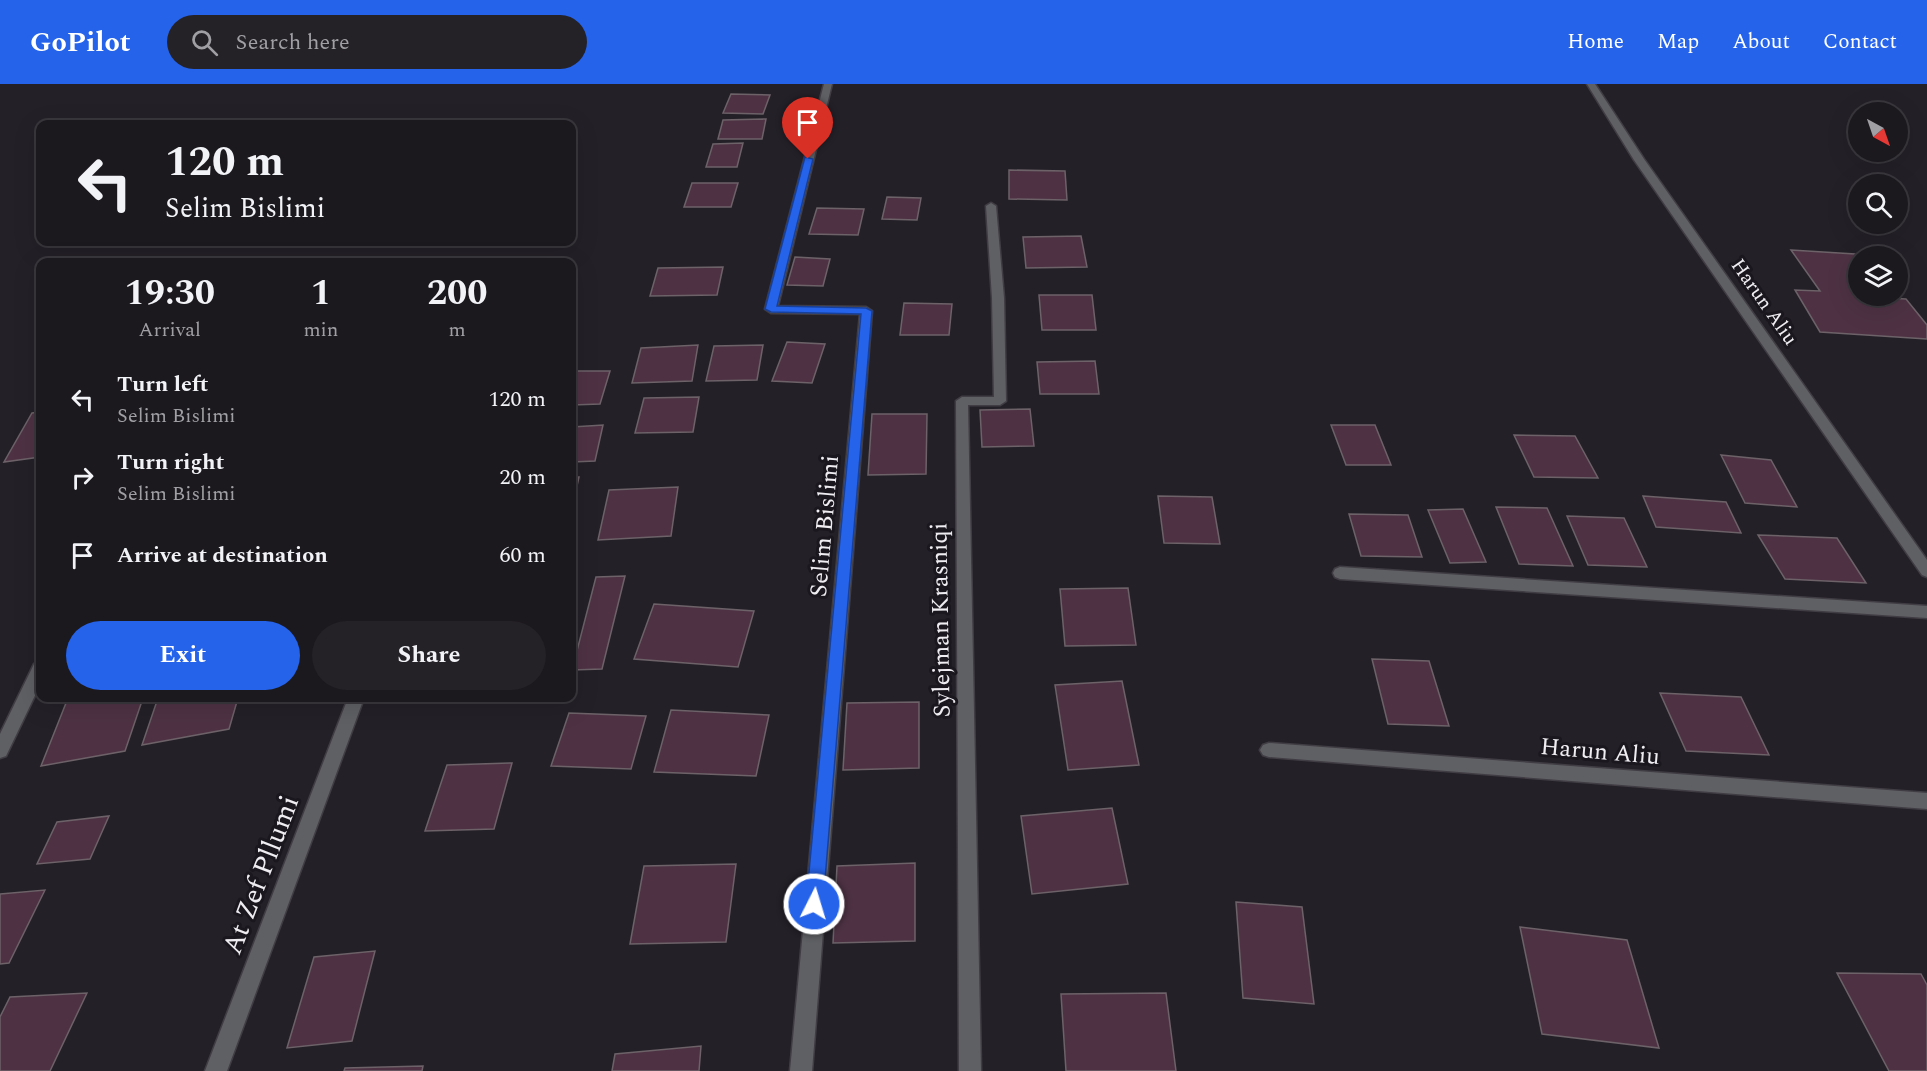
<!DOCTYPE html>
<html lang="en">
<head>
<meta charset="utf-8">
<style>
	body { margin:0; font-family:Spectral,serif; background:#242127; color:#f1f3f6; height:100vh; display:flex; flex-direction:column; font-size:22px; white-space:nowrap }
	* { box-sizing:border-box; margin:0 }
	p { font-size:20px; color:#a0a0a4 }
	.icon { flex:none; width:33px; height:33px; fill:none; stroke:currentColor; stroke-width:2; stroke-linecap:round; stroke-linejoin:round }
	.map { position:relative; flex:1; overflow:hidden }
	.details { position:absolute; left:36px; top:174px; width:540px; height:444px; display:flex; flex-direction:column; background:#1b181e; border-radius:12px; box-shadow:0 6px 24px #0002,0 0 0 2px #39373c }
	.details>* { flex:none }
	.top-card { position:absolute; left:36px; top:36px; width:540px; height:126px; border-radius:12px; box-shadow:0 6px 24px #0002,0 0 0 2px #39373c; background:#1b181e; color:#f1f3f6; overflow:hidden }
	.needle { width:39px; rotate:140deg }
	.fabs { position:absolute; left:1848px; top:18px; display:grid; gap:12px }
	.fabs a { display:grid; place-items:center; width:60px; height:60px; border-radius:50%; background:#1b181e; box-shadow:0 6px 24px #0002,0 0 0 2px #39373c; font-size:30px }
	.pin { position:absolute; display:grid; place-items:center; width:51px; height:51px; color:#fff; margin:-62px -26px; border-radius:50% 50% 50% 0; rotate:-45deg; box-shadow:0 0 6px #0007 }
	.pin .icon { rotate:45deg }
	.me { position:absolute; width:66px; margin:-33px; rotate:5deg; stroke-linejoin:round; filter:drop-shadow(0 0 4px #0008) }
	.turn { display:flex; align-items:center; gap:21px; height:126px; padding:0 30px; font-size:27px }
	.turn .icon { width:78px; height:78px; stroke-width:2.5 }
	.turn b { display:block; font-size:42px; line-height:51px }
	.eta { display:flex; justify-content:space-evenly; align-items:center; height:102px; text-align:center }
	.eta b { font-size:36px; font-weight:700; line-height:42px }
	.cta { display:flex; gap:12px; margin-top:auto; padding:12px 30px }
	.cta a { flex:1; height:69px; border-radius:36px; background:#2563eb; color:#fff; font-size:24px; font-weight:700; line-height:69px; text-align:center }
	.cta a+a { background:#242127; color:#f1f3f6 }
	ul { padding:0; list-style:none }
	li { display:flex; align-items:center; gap:18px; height:78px; padding:0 30px }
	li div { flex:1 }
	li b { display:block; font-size:22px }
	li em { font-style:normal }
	header { display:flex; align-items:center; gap:36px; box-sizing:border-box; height:84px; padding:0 30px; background:#2563eb; color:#fff }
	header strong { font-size:28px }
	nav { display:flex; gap:33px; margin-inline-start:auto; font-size:21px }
	.search { width:420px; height:54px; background:#242127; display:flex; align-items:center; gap:15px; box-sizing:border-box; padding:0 21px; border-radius:33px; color:#a0a0a4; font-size:22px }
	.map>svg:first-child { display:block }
</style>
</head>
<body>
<header>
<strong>GoPilot</strong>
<div class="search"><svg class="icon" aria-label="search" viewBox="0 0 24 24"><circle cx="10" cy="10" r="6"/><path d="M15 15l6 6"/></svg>Search here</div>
<nav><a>Home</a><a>Map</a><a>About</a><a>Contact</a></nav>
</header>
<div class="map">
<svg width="1927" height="987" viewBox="0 0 1927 987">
	<rect width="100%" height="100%" fill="#242028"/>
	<!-- building -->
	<path fill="#4e3244" stroke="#6c6268" stroke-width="1.5" d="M 731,10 L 770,11 L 763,30 L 723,29 Z
		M 766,35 L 762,55 L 718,55 L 723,36 Z
		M 743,59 L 737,83 L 706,83 L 713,60 Z
		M 1009,86 L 1065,87 L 1067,116 L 1009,115 Z
		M 692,99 L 738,99 L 731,123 L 684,123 Z
		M 887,113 L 921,114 L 917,136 L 882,135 Z
		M 817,124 L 864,125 L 858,151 L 809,150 Z
		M 1081,152 L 1087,183 L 1026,184 L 1023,153 Z
		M 1791,166 L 1855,170 L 1858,175 L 1858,212 L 1886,212 L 1888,214 L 1906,215 L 1927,241 L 1927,255 L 1820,248 L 1795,206 L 1820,207 Z
		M 795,173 L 830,175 L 823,202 L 787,201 Z
		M 723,183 L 717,211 L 650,212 L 658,184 Z
		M 1039,211 L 1092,211 L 1096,246 L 1042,246 Z
		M 904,219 L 952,220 L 949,251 L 900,251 Z
		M 787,258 L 825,260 L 812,299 L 772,297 Z
		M 698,261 L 692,297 L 632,299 L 641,264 Z
		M 763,261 L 757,296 L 706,297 L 714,262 Z
		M 1095,277 L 1099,310 L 1040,310 L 1037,278 Z
		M 572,287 L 610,287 L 600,320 L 572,321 Z
		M 699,313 L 693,348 L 635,349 L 644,314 Z
		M 1030,325 L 1034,362 L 982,363 L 980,326 Z
		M 40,328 L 40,373 L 4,378 L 32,329 Z
		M 872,330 L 927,330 L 926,390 L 868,391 Z
		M 603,341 L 595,377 L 572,378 L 572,343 Z
		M 1331,341 L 1375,341 L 1391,381 L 1346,381 Z
		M 1514,351 L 1575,352 L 1598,394 L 1534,393 Z
		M 1721,371 L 1771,376 L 1797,423 L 1745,419 Z
		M 572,393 L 579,393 L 572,424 Z
		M 678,403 L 671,452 L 598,456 L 609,406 Z
		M 1158,412 L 1212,413 L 1220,460 L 1164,459 Z
		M 1643,412 L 1726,418 L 1741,449 L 1656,443 Z
		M 1496,423 L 1547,424 L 1573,482 L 1519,480 Z
		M 1463,425 L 1486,478 L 1450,479 L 1428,426 Z
		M 1349,430 L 1408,431 L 1422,473 L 1361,472 Z
		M 1567,432 L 1624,434 L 1647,483 L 1588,481 Z
		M 1758,451 L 1837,454 L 1866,499 L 1785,495 Z
		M 625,492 L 602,585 L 572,586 L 596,493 Z
		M 1128,504 L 1136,561 L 1065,562 L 1060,505 Z
		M 654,520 L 754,527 L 738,583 L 634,575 Z
		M 1372,575 L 1429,577 L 1449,642 L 1388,640 Z
		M 1122,597 L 1139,681 L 1068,686 L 1055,601 Z
		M 1660,609 L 1741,613 L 1769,671 L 1686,667 Z
		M 68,614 L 143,614 L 125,667 L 41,682 Z
		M 158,614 L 238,614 L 229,645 L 142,661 Z
		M 919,618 L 919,684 L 843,686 L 847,619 Z
		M 671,626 L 769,631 L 756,692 L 654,688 Z
		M 569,629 L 646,632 L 631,685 L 551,682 Z
		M 512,679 L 494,745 L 425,747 L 447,681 Z
		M 1112,724 L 1128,800 L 1032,810 L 1021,732 Z
		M 109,732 L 90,775 L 37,780 L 57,738 Z
		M 915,779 L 915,857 L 833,859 L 837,782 Z
		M 736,780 L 726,858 L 630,860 L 644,782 Z
		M 45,806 L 9,879 L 0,880 L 0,810 Z
		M 1236,818 L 1302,823 L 1314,920 L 1243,914 Z
		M 1520,843 L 1627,856 L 1659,964 L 1542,950 Z
		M 375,867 L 352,957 L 287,964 L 314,873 Z
		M 1837,889 L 1921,890 L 1927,901 L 1927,987 L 1889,987 Z
		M 87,909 L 50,987 L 0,987 L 0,933 L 10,913 Z
		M 1166,909 L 1176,987 L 1066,987 L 1061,910 Z
		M 701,962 L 699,987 L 612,987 L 615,970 Z
		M 423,982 L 422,987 L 344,987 L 345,984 Z"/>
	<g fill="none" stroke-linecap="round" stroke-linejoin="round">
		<!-- minor casing -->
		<g stroke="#413d44" stroke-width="3">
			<path id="minor" d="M 824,0 L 832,0 L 778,222 L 866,223 L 872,227 L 812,987 L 790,987 L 860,230 L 771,229 L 765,225 Z
				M 1587,0 L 1595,0 L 1644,75 L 1927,476 L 1927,493 L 1922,491 L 1634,76 Z
				M 991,119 L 996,122 L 1004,214 L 1006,317 L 1000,321 L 968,321 L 981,987 L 959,987 L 956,317 L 962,313 L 994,313 L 992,214 L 986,122 Z
				M 1340,483 L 1927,522 L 1927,534 L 1340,495 L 1335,493 L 1333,489 L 1335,485 Z
				M 40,578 L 40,601 L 6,672 L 0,674 L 0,650 L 34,580 Z
				M 348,614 L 364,614 L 227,987 L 205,987 Z
				M 1269,659 L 1927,709 L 1927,725 L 1269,673 L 1263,671 L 1260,666 L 1263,661 Z"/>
		</g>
		<!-- minor -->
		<use href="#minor" fill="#5f6064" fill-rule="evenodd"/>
	</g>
	<!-- route -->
	<path fill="#2563eb" stroke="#184099" stroke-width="1.5" d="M 805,73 L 813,75 L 777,222 L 866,224 L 872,227 L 823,820 L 821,826 L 814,828 L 808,826 L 806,820 L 861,230 L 771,228 L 765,225 Z"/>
	<g text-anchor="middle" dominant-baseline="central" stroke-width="6" stroke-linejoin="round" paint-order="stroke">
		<!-- far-street labels -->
		<g font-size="20" fill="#f0edf2" stroke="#1a171e">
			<text transform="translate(1764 218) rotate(55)">Harun Aliu</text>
		</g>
		<!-- street labels -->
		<g font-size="24" fill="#f0edf2" stroke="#1a171e">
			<text transform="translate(825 442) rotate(-85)">Selim Bislimi</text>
			<text transform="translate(941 536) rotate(-91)">Sylejman Krasniqi</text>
			<text transform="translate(1600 668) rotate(5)">Harun Aliu</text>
		</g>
		<!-- near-street labels -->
		<g font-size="28" fill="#f0edf2" stroke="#1a171e">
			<text transform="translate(261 791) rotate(-69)">At Zef Pllumi</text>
		</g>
	</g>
</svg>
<div class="fabs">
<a><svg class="needle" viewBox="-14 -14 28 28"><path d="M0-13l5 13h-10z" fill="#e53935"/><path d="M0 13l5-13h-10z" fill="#a0a0a4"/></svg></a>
<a><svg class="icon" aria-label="search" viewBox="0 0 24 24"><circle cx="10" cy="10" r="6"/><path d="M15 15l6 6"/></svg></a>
<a><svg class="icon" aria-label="layers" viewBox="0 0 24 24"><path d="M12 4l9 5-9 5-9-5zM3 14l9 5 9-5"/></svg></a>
</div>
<div class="pin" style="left:808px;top:75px;background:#d93025"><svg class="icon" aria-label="arrive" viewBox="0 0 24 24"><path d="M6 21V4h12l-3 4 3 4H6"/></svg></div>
<svg class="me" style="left:814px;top:820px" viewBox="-20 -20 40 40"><circle r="17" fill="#2563eb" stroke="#fff" stroke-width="3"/><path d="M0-11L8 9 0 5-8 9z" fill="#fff"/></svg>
<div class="top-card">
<div class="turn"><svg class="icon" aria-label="left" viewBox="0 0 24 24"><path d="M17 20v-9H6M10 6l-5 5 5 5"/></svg><div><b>120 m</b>Selim Bislimi</div></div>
</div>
<section class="details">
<div class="eta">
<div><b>19:30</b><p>Arrival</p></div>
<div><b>1</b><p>min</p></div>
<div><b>200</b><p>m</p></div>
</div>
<ul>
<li><svg class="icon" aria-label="left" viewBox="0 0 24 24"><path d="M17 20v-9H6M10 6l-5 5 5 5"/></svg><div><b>Turn left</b><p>Selim Bislimi</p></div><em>120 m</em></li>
<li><svg class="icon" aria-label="right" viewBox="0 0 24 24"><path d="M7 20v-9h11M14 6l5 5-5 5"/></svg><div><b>Turn right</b><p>Selim Bislimi</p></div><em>20 m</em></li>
<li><svg class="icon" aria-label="arrive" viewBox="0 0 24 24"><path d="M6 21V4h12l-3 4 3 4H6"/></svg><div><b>Arrive at destination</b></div><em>60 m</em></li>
</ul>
<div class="cta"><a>Exit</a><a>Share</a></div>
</section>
</div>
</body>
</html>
